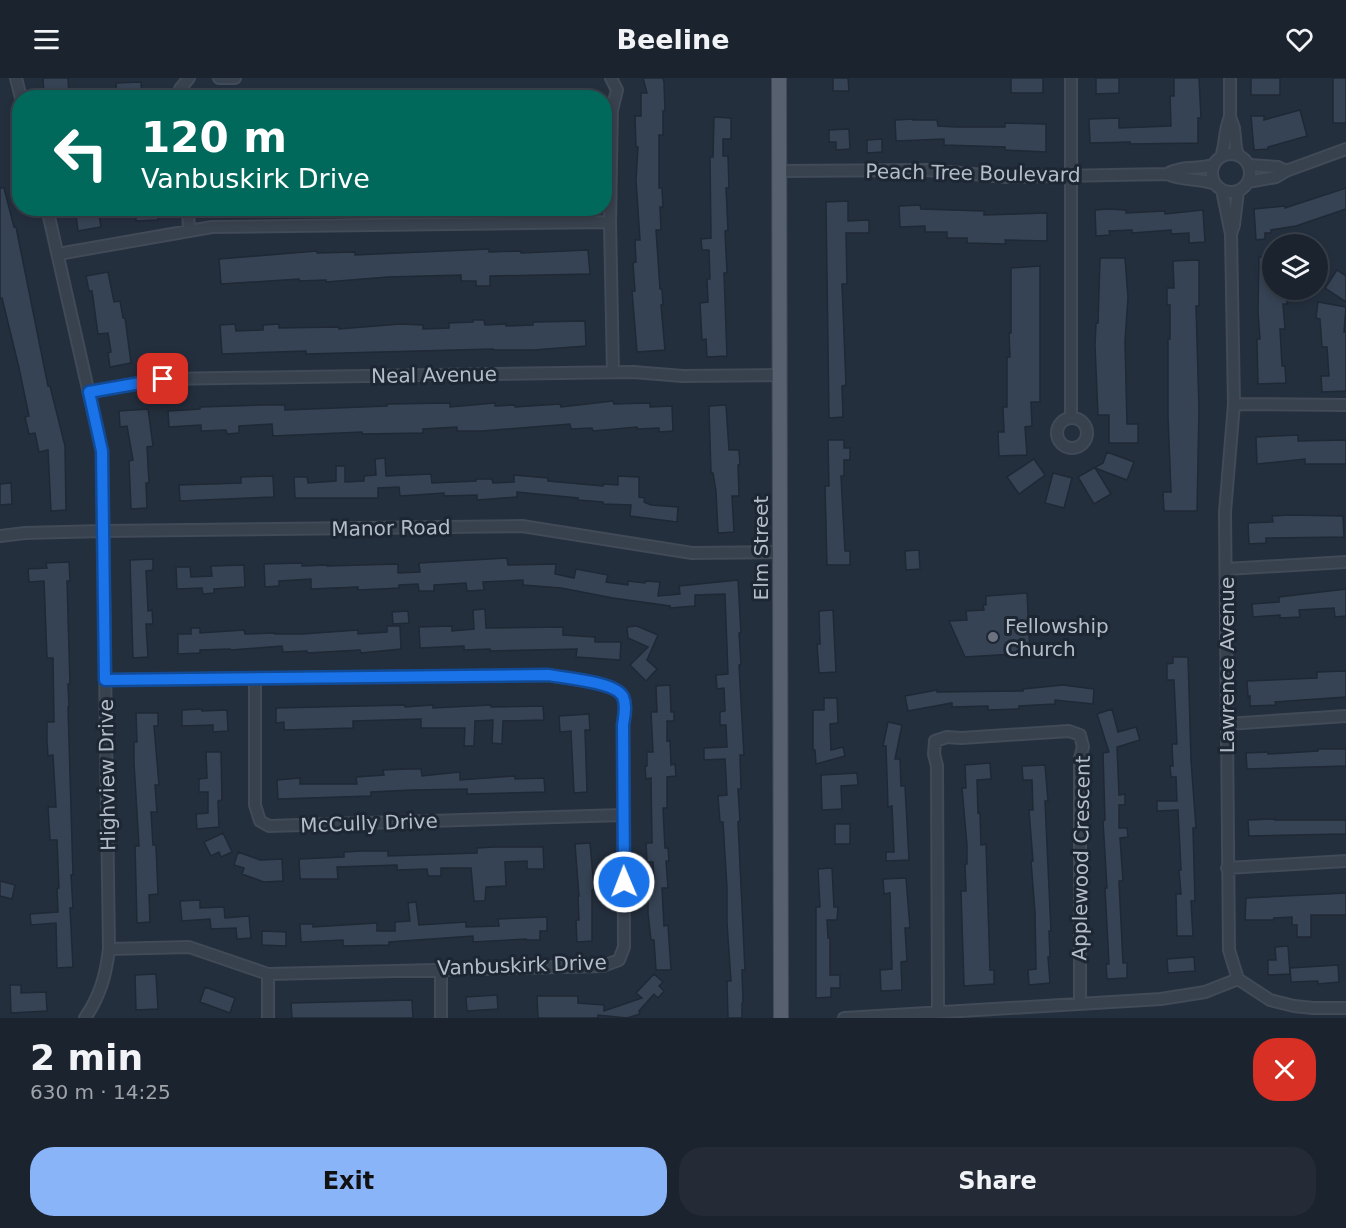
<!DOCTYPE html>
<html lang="en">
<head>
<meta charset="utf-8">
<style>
	body { margin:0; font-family:"DejaVu Sans",sans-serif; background:#242b36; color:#f1f3f6; height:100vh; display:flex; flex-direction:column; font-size:22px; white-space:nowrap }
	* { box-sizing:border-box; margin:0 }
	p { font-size:20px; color:#a0a4aa }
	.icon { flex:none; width:33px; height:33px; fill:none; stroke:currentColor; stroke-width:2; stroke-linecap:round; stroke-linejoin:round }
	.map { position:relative; height:940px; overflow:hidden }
	.details { display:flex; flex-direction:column; background:#1b232e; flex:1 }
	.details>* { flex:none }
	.banner { position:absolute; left:12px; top:12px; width:600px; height:126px; border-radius:24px; box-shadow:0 3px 9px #0003,0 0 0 2px #39404a; background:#00695c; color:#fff; overflow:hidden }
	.tools { position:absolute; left:1262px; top:156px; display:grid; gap:12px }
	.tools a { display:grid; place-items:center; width:66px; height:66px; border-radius:50%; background:#1b232e; box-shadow:0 3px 9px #0003,0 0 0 2px #39404a; font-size:30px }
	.pin { position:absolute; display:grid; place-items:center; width:51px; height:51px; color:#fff; margin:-26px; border-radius:12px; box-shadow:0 3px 9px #0006 }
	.me { position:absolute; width:66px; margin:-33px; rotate:359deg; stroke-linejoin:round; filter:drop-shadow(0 0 4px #0008) }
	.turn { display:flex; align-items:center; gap:21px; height:126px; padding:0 30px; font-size:27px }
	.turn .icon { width:78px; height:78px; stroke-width:2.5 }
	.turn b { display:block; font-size:42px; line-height:51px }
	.round { display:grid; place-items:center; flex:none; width:63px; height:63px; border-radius:24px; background:#242b36 }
	.overview { display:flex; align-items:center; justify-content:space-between; height:102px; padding:0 30px }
	h1 { font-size:36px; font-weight:800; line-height:45px }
	.cta { display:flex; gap:12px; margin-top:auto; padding:12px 30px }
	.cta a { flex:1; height:69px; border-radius:24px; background:#8ab4f8; color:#111; font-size:24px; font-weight:800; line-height:69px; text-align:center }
	.cta a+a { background:#242b36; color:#f1f3f6 }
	header { display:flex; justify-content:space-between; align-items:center; height:78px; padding:0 30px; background:#1b232e; font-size:27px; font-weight:800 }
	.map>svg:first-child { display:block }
</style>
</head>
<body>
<header><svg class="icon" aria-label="menu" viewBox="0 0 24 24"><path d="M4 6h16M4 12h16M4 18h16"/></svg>Beeline<svg class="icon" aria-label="heart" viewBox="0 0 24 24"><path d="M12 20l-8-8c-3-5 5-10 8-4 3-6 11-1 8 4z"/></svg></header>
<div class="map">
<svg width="1346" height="940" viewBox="0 0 1346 940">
	<rect width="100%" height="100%" fill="#242f3e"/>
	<!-- building -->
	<path fill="#364354" stroke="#1f2835" stroke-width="1.5" d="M 43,0 L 68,0 L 69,18 L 44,19 Z
		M 643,0 L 663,0 L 664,4 L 665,33 L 663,33 L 663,57 L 659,57 L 659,110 L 662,110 L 663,129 L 660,129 L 661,152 L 656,152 L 660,211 L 662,211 L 663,227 L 661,227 L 665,272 L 637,274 L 632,213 L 635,213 L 633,185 L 636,184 L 635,162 L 640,162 L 636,102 L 638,69 L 636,69 L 635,38 L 641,38 L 641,15 L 647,15 Z
		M 833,0 L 848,0 L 849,13 L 833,13 Z
		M 1011,0 L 1043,0 L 1043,15 L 1011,15 Z
		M 1096,0 L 1119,0 L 1119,15 L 1096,16 Z
		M 1174,0 L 1199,0 L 1201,40 L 1198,40 L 1198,65 L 1130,66 L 1130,64 L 1090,65 L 1089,41 L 1119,40 L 1119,50 L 1171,48 L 1170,18 L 1174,18 Z
		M 1251,0 L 1280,0 L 1280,17 L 1251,17 Z
		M 1333,0 L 1346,0 L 1346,45 L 1333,45 Z
		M 141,4 L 142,20 L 117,20 L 116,5 Z
		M 1300,32 L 1307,58 L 1268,69 L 1268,71 L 1254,72 L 1251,38 L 1264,38 L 1264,42 Z
		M 714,39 L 731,40 L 731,61 L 723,61 L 723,78 L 728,78 L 729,110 L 726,110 L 728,152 L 725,153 L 727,195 L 724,195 L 727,278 L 707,279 L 706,261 L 702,262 L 700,225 L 708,224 L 707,201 L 710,201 L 709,172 L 702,172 L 701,161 L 711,160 L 710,79 L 713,79 Z
		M 913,41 L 913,42 L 937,42 L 938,48 L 957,49 L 1005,49 L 1005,45 L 1046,46 L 1046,74 L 1005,72 L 1005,69 L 944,67 L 944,61 L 896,63 L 895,42 Z
		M 849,51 L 850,71 L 836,72 L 836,64 L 829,64 L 829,52 Z
		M 882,61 L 882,74 L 867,75 L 867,62 Z
		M 0,110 L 4,110 L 14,149 L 16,149 L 48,308 L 50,308 L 65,368 L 66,432 L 51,433 L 48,372 L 39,374 L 35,355 L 29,356 L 25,339 L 29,338 L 19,290 L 2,220 L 0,220 Z
		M 1346,110 L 1346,131 L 1296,148 L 1271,152 L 1271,155 L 1265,155 L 1265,161 L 1256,162 L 1254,131 L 1285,128 L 1285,130 Z
		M 848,123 L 848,143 L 869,142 L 869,155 L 846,155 L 847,206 L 842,206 L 846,307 L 842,308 L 843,339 L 829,340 L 826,124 Z
		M 920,127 L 921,131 L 984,133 L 984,137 L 1047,135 L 1047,163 L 1005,162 L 1006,166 L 967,165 L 967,160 L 947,160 L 947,154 L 925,154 L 925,148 L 900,149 L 899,128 Z
		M 75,130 L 98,130 L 101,149 L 78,153 Z
		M 136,130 L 158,130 L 158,142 L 136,143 Z
		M 1108,131 L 1126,132 L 1126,135 L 1165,133 L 1165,136 L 1203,132 L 1205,164 L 1189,165 L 1189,155 L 1171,156 L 1171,152 L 1132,155 L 1132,152 L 1109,153 L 1110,157 L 1096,158 L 1095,132 Z
		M 489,171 L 489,174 L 521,173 L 521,175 L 588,172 L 590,196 L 490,198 L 490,208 L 476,208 L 476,203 L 461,203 L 461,197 L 388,199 L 326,204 L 326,202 L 299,203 L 299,201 L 221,206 L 219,181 L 317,173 L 317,175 L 355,174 L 355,177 Z
		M 1259,179 L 1272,179 L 1272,212 L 1287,212 L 1287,226 L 1283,226 L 1285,251 L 1280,251 L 1282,288 L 1285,288 L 1286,305 L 1258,306 L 1257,261 L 1260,261 L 1258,233 Z
		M 1100,180 L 1125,180 L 1128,220 L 1125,263 L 1127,346 L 1138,346 L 1138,365 L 1109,365 L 1109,337 L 1098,337 L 1095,268 L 1096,245 L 1098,245 Z
		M 1199,182 L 1199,228 L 1196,228 L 1199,331 L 1197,433 L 1164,433 L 1163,414 L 1171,414 L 1168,338 L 1168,261 L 1170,261 L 1170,227 L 1167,227 L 1167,210 L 1174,210 L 1173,183 Z
		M 1040,188 L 1040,324 L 1031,324 L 1032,348 L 1025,349 L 1027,377 L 999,378 L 998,354 L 1004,354 L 1003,329 L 1007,329 L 1007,279 L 1010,279 L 1009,255 L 1011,255 L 1011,190 Z
		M 1337,192 L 1346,198 L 1346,224 L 1325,210 Z
		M 108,194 L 114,224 L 120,223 L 123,240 L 125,240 L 131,285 L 110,289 L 108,275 L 111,274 L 108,255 L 98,256 L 92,213 L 89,213 L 86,198 Z
		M 1318,224 L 1346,229 L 1344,254 L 1346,254 L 1346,313 L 1322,314 L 1321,298 L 1329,298 L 1327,269 L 1322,269 L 1320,241 L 1316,240 Z
		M 473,242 L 484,242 L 485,247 L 506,246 L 506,248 L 533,247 L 533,244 L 585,243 L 586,268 L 534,272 L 494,272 L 493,271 L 306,276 L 306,273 L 222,276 L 220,247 L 235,246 L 236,253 L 263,252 L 263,247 L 279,246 L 279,250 L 339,249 L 339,251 L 400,246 L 423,247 L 423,251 L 449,250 L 449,245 L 473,244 Z
		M 613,323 L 614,326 L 650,325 L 650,329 L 672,328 L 673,353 L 659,354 L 659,350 L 637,351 L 637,349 L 593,353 L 592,350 L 571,351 L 570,346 L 482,353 L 457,353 L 457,349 L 423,351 L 423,355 L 362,356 L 362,354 L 273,358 L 272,346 L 239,348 L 239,355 L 227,356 L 226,352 L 201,353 L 201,347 L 169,349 L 168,333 L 200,331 L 200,329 L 261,327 L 285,327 L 285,332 L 387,328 L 387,326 L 450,325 L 450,329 L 495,325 L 495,328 L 515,327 L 515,329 L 560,326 L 561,329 Z
		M 726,327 L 729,372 L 739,372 L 740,386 L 738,387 L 739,418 L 732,418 L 734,454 L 718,455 L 716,413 L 713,395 L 711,395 L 709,328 Z
		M 148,331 L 153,368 L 147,369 L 149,405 L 146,405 L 147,430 L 131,431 L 129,383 L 133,382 L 127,348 L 120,349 L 119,333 Z
		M 1298,357 L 1298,363 L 1346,362 L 1346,386 L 1305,386 L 1305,381 L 1257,386 L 1256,359 Z
		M 828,362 L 844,362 L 844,370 L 850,370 L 850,382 L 844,382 L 844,398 L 841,398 L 845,473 L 850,473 L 850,487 L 827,487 L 825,408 L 829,408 Z
		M 1107,374 L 1134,384 L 1127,402 L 1095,390 L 1111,416 L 1094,426 L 1078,399 L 1103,385 Z
		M 385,380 L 386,398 L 431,396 L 432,405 L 476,403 L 476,401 L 492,401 L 493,405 L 514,404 L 514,397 L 548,400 L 548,403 L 603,408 L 603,406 L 618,407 L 618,398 L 639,399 L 639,419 L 645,420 L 644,424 L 651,427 L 678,429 L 677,444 L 630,438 L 631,427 L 603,426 L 603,424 L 578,422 L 578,420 L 517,414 L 517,419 L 477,422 L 477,417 L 444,418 L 444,415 L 400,418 L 399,409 L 378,410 L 378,420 L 295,420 L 294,399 L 307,399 L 308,405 L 336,403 L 336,388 L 345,388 L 345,404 L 364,403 L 364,398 L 376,397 L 375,381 Z
		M 1034,381 L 1045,397 L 1019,416 L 1007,399 Z
		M 1053,395 L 1072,400 L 1064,430 L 1045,425 Z
		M 273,398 L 274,419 L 180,423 L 179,407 L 241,405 L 241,399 Z
		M 11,405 L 12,426 L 0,427 L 0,406 Z
		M 1290,437 L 1343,438 L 1344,459 L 1266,460 L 1266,465 L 1249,466 L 1248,445 L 1273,444 L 1272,438 Z
		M 919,472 L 920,491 L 906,492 L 905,473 Z
		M 507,480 L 508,487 L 556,486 L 555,496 L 574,500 L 576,491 L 608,497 L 606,504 L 628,507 L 628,503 L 645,505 L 646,503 L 660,504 L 658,518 L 680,516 L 679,508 L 738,502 L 741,555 L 739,555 L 741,587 L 739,587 L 744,677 L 740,677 L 741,711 L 738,711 L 740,743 L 738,744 L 745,892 L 742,892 L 743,924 L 742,925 L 742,940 L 728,940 L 727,903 L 731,903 L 727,845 L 727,810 L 723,744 L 720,744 L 718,718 L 727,717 L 725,681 L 704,682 L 704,670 L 727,669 L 726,647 L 720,647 L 720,634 L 725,633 L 724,610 L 717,611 L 716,597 L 728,596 L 725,516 L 695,517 L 695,528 L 670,530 L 670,528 L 613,520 L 561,510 L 523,507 L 523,502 L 483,504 L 484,512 L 467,513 L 466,505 L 434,507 L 434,513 L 419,513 L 418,506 L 399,507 L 399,510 L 380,511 L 358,512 L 358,509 L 311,511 L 311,501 L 279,503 L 279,508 L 265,509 L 264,486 L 302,485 L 302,488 L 327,487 L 327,488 L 398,486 L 398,495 L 420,494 L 419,485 Z
		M 153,481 L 153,492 L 146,493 L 148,533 L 152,532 L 153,546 L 146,546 L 148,579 L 133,580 L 130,482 Z
		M 69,484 L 70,503 L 67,503 L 70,606 L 68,606 L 69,629 L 68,629 L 73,797 L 71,797 L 73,830 L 70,830 L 73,889 L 57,890 L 56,845 L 31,847 L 30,836 L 58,834 L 57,811 L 59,810 L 57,762 L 50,762 L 48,729 L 56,729 L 53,677 L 48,678 L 47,663 L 47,644 L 54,644 L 53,580 L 47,580 L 44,503 L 29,504 L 28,491 L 47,490 L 46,485 Z
		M 244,487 L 245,509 L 214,511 L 214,515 L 203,516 L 202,510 L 177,511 L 176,489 L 190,489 L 191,499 L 212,498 L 211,488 Z
		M 1346,511 L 1346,538 L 1335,539 L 1334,530 L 1299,532 L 1300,539 L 1280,540 L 1280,537 L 1253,539 L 1252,526 L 1279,524 L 1279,519 Z
		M 1027,515 L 1030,575 L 965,579 L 949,543 L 967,542 L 966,533 L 984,532 L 983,527 L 986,527 L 986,518 Z
		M 485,531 L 486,550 L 563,549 L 563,557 L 595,559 L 595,564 L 621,564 L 620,582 L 576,579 L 577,571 L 490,573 L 490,571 L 464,572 L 464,568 L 420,570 L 419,549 L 452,548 L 452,553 L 474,551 L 473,532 Z
		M 833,532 L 836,594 L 819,595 L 817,566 L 820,566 L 819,533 Z
		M 408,533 L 409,545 L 393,546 L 392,534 Z
		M 387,548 L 400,548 L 401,571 L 361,575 L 360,572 L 307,575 L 307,573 L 283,574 L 282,568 L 231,572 L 230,571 L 200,572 L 200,575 L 178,576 L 178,556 L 191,556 L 191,550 L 200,550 L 200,555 L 244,552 L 245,556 L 275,555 L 275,556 L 302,556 L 358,552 L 358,556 L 387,554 Z
		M 637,548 L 658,557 L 647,582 L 657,591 L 646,603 L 630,587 L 648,569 L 628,560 L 627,549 Z
		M 1173,579 L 1188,579 L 1191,682 L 1196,750 L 1193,750 L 1195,823 L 1191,823 L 1193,858 L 1177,858 L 1176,816 L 1181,816 L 1179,792 L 1181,792 L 1178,732 L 1157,733 L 1157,723 L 1177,723 L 1176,699 L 1171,699 L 1170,688 L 1173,688 L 1172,666 L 1177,666 L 1174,602 L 1167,602 L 1167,586 L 1173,585 Z
		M 1346,593 L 1346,619 L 1275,624 L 1276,627 L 1250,628 L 1250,618 L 1248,619 L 1247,603 L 1317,600 L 1317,594 Z
		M 670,607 L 671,634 L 674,634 L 674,643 L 667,643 L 667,663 L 670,662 L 671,687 L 675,686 L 676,698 L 667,699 L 667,730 L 663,730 L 665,770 L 668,770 L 669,783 L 666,783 L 668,810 L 662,810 L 664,848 L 668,847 L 671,892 L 656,892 L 654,862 L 651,862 L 648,835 L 648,804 L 654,803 L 653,784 L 647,784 L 646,765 L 652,765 L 651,700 L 646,701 L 645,688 L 647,688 L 647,674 L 653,674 L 651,634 L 657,634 L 656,608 Z
		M 1063,607 L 1094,611 L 1093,626 L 1055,622 L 1055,626 L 1019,628 L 1019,631 L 988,632 L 988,628 L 952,629 L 952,625 L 908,633 L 905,618 L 937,612 L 937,614 L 1023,613 L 1023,611 Z
		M 824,620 L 837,620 L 838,645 L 830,646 L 831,672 L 843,669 L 845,678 L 816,686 L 815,672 L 813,672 L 813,632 L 824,632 Z
		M 405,627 L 405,629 L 433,627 L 433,630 L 491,627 L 491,629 L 543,628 L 544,642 L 503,643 L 502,666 L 492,665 L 493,642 L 475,643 L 474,668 L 464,668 L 465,650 L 421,650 L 421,641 L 353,643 L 353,650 L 322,651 L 284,652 L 284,644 L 276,645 L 276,630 Z
		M 202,631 L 202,633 L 227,632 L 228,653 L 213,654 L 213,647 L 182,648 L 182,632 Z
		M 1112,631 L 1118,654 L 1136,649 L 1140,662 L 1117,669 L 1119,717 L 1125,716 L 1125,727 L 1119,727 L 1119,750 L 1127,750 L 1128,759 L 1120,760 L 1123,803 L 1119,803 L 1123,885 L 1127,885 L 1127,900 L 1107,901 L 1106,886 L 1109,886 L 1105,810 L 1107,810 L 1103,743 L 1105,742 L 1103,675 L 1109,674 L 1097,636 Z
		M 136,635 L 158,635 L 158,648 L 154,648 L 159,707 L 155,707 L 157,734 L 151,734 L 153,767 L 156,767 L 158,816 L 149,817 L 150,844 L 137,845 L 135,768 L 139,768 L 134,685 L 134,664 L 137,664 Z
		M 589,636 L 590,652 L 585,652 L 587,714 L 574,715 L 571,653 L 560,654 L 559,638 Z
		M 888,644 L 902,647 L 895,681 L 900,681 L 901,708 L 905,708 L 909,782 L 886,783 L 886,774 L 894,774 L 892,728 L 888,729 L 886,668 L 883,668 Z
		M 1318,671 L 1346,671 L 1346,688 L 1247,691 L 1246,675 L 1268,674 L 1268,676 L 1318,673 Z
		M 206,674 L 221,674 L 222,722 L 218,723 L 219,749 L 197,751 L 196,736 L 208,735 L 208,714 L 199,714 L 199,701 L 207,700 Z
		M 990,685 L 991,701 L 977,702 L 978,735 L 980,734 L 981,767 L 986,766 L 990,892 L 994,892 L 994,906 L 964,908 L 961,813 L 966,813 L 965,786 L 967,786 L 967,767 L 962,710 L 966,710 L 965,687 Z
		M 1045,687 L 1048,723 L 1045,723 L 1051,853 L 1049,853 L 1050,879 L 1048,879 L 1050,905 L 1029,907 L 1028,892 L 1036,891 L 1035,834 L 1031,783 L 1033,783 L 1029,732 L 1033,732 L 1032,702 L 1023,702 L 1022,688 Z
		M 407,691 L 421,691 L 422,698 L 460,694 L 460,702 L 515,698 L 515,701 L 544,700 L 545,714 L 467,716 L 467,711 L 412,712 L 371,714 L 371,718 L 278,721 L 277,702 L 300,700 L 300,706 L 357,706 L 356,699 L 384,697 L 383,692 Z
		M 857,695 L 858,707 L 841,708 L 842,731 L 822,732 L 821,697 Z
		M 1275,741 L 1275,742 L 1346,742 L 1346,756 L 1249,758 L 1248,742 Z
		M 835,746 L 850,746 L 850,766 L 835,766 Z
		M 223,755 L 232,774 L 221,779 L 219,774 L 211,778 L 204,764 Z
		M 590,765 L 594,811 L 592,812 L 592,863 L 577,864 L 576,842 L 579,842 L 578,818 L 579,818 L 575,766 Z
		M 495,769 L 543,769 L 544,791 L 527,791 L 527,783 L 505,784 L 506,808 L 486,809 L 485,823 L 474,823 L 471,790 L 441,790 L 441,798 L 428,798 L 427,791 L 397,792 L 397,787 L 337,789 L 338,801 L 300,801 L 299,781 L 344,779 L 344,774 L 362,773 L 388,773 L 388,778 L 477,775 L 477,770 Z
		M 238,774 L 260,782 L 282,781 L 283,803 L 264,804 L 242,796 L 244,790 L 234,787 Z
		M 832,790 L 834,829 L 838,829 L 837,842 L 827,842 L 828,860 L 830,860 L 830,897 L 840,897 L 840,910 L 831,910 L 831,919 L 816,920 L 816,829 L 820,829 L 818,791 Z
		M 906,800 L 910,850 L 905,850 L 907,883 L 901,884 L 902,912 L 881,913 L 880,892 L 892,891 L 890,815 L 884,816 L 883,801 Z
		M 0,803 L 15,807 L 12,821 L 0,818 Z
		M 1346,815 L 1346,837 L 1311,837 L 1311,859 L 1297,859 L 1297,847 L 1292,847 L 1292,839 L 1274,840 L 1273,842 L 1245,842 L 1246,820 Z
		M 200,822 L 200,830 L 224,829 L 225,840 L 249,838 L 251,860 L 237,861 L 236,850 L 211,851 L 210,841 L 182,843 L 180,823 Z
		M 416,824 L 419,847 L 466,844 L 466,849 L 499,848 L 498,841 L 547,839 L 547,853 L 540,853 L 540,862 L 526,862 L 526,861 L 473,864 L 473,858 L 389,864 L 389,867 L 343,868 L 343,862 L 301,864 L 300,846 L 313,846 L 313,849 L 377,845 L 377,853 L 395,853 L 395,844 L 410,843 L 408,825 Z
		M 262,853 L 286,854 L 286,868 L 262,867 Z
		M 1288,868 L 1290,896 L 1268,897 L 1268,882 L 1276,882 L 1275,869 Z
		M 1194,879 L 1195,893 L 1168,895 L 1167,881 Z
		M 1338,887 L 1339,904 L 1318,906 L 1318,903 L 1291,904 L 1290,890 Z
		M 156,896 L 158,931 L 136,932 L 135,897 Z
		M 654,896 L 663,904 L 659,908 L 664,913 L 658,920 L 654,916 L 639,933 L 640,936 L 627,940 L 598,937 L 598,940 L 538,940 L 537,918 L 578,918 L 578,925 L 604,927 L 604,933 L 642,920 L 636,915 Z
		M 10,907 L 21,907 L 21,915 L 46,914 L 47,933 L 11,935 Z
		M 205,909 L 235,920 L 230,935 L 200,924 Z
		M 497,917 L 498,931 L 467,933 L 466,919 Z
		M 412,922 L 413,940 L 292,940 L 291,925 Z"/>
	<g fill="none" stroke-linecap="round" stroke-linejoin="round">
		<!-- minor casing -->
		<g stroke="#414a57" stroke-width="14">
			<path id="minor" d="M 16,0 L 21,20
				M 219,0 L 235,0
				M 611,0 L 617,12 L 612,32 L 610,144 L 613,294
				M 1230,0 L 1230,39 L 1234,50 L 1236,70 L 1238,77
				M 179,20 L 180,11 L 189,0
				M1212 95a19 19 0 1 1 38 0a19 19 0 1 1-38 0Z
				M 1221,79 C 1226,65 1224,52 1230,39
				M 780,93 L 926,92 L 1007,99 L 1167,96 C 1182,103 1199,100 1215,106
				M 1286,93 L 1346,71
				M 1167,96 C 1182,87 1197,92 1213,87
				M 1248,104 L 1276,99 L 1286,93 L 1278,89 L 1249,87
				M 1222,112 L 1231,156 L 1234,326 L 1225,434 L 1229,872 L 1238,901 L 1270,922 L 1294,928 L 1313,930 L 1346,930
				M 47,130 L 102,373 L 109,871 C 106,897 100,918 85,940
				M 188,130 L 189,153
				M 1231,156 L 1234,147 L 1238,113
				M 58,176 L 212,149 L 610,144
				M 89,314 L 163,301 L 633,294 L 683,298 L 779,297
				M 1234,326 L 1346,327
				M 1071,340 L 1071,0
				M1057 355a15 15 0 1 1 30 0a15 15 0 1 1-30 0Z
				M 0,458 L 25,455 L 103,453 L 522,448 L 692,475 L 780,474
				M 1226,491 L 1346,484
				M 255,600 L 255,727 L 260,743 L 269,748 L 623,737
				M 105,602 L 548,597 C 564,600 616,604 623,619 C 627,627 624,639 623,647 L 624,869 L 619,882 L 603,888 L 268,896 L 189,869 L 109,871
				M 1227,646 L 1346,638
				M 1227,790 L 1346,783
				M 441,891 L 441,940
				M 268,896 L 268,940
				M 938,934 L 937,688 L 934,676 L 935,663 L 947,659 L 961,660 L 1069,653 L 1080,657 L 1083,669 L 1080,680 L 1080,926
				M 844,940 L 1161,921 L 1205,914 L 1238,901"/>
		</g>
		<!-- major casing -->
		<g stroke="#414a57" stroke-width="16">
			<path id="major" d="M 779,0 L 781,940"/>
		</g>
		<!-- minor -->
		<use href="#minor" stroke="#38414e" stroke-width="10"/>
		<!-- major -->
		<use href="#major" stroke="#56606e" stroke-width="14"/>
	</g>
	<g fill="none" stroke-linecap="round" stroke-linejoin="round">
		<!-- route casing -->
		<g stroke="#114b97" stroke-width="15">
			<path id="route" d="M 163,301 L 89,314 L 102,373 L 105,602 L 548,597 C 564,600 617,604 623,619 C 627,628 624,639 623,647 L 624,804"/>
		</g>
		<!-- route -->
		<use href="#route" stroke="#1a73e8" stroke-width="10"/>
	</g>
	<!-- markers -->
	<circle fill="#6b7280" stroke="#1d2633" stroke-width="2" cx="993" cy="559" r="6"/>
	<g text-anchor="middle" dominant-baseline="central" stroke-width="6" stroke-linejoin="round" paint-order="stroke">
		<!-- street labels -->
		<g font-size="20" fill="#b4bcc9" stroke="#1d2633">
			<text transform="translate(973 95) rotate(1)">Peach Tree Boulevard</text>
			<text transform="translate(434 297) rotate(-1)">Neal Avenue</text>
			<text transform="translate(391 450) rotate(-1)">Manor Road</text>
			<text transform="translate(761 470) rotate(-90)">Elm Street</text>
			<text transform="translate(1227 587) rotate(-90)">Lawrence Avenue</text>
			<text transform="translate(107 697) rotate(-91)">Highview Drive</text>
			<text transform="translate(369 745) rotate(-2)">McCully Drive</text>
			<text transform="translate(1081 780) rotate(-89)">Applewood Crescent</text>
			<text transform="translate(522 887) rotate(-2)">Vanbuskirk Drive</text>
		</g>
		<!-- poi labels -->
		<g font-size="20" fill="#b4bcc9" stroke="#1d2633" text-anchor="start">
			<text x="1005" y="548">Fellowship<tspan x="1005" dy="23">Church</tspan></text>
		</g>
	</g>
</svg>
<div class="tools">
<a><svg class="icon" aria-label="layers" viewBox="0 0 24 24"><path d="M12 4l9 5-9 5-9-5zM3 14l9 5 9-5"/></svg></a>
</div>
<div class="pin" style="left:163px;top:301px;background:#d93025"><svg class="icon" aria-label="arrive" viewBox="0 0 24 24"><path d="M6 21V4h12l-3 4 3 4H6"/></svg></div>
<svg class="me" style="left:624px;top:804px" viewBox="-20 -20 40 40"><circle r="17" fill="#1a73e8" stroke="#fff" stroke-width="3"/><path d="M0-11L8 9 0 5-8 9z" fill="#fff"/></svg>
<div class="banner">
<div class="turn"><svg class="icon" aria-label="left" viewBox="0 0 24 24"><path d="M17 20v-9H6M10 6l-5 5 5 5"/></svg><div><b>120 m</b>Vanbuskirk Drive</div></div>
</div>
</div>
<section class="details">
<div class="overview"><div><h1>2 min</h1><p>630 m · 14:25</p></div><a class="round" style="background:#d93025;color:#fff"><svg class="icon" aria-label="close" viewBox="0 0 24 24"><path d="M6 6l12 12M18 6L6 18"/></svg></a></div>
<div class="cta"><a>Exit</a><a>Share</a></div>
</section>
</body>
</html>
